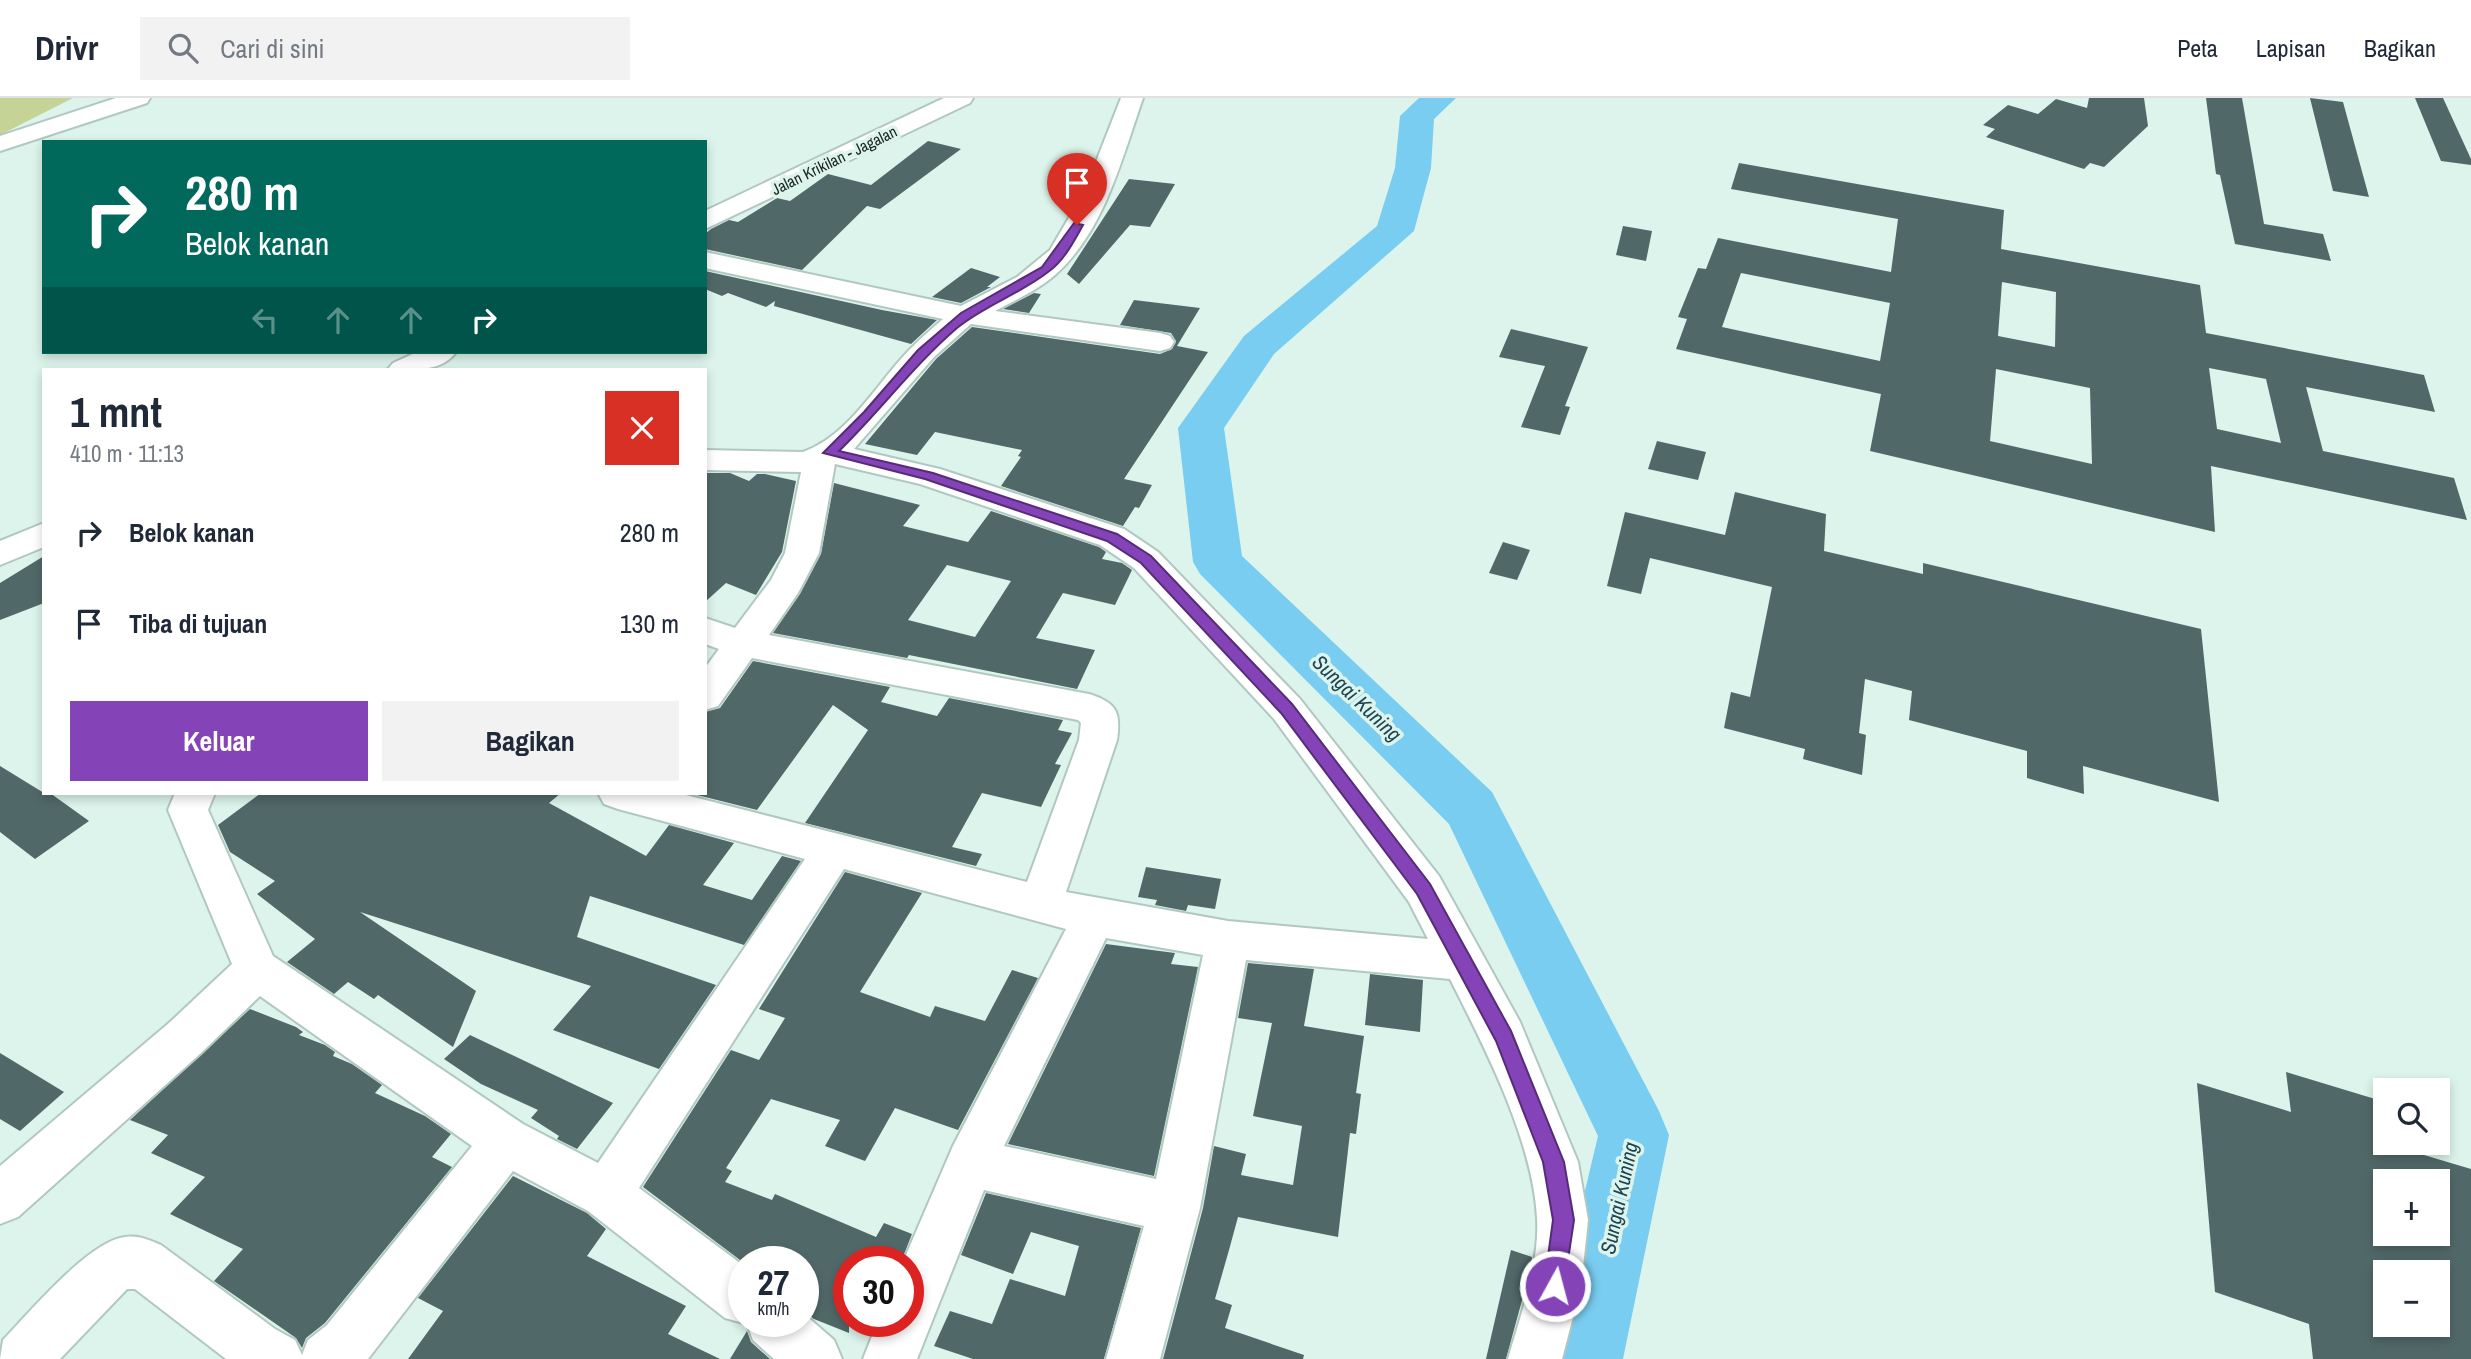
<!DOCTYPE html>
<html lang="id">
<head>
<meta charset="utf-8">
<style>
	body { margin:0; font-family:"Archivo Narrow",sans-serif; background:#f2f2f3; color:#1f2937; height:100vh; display:flex; flex-direction:column; font-size:26px; white-space:nowrap }
	* { box-sizing:border-box; margin:0 }
	p { font-size:23px; color:#747a83 }
	.icon { flex:none; width:38px; height:38px; fill:none; stroke:currentColor; stroke-width:2; stroke-linecap:round; stroke-linejoin:round }
	.map { position:relative; flex:1; overflow:hidden }
	.panel { position:absolute; left:42px; top:270px; width:665px; height:427px; display:flex; flex-direction:column; background:#fff; border-radius:0px; box-shadow:0 4px 10px #0003 }
	.panel>* { flex:none }
	.banner { position:absolute; left:42px; top:42px; width:665px; height:214px; border-radius:0px; box-shadow:0 4px 10px #0003; background:#00695c; color:#fff; overflow:hidden }
	.fabs { position:absolute; left:2373px; top:980px; display:grid; gap:14px }
	.fabs a { display:grid; place-items:center; width:77px; height:77px; border-radius:0px; background:#fff; box-shadow:0 4px 10px #0003; font-size:35px }
	.speed { position:absolute; left:728px; top:1148px; display:flex; gap:14px; font-size:35px; font-weight:700; text-align:center }
	.speed>* { display:grid; place-content:center; width:91px; height:91px; border-radius:50%; background:#fff; box-shadow:0 4px 10px #0003; line-height:1 }
	.speed small { font-size:18px; font-weight:400 }
	.speed .limit { border:10px solid #d22; background:#fff; color:#111 }
	.pin { position:absolute; display:grid; place-items:center; width:60px; height:60px; color:#fff; margin:-72px -30px; border-radius:50% 50% 50% 0; rotate:-45deg; box-shadow:0 0 7px #0007 }
	.pin .icon { rotate:45deg }
	.me { position:absolute; width:77px; margin:-38px; rotate:7deg; stroke-linejoin:round; filter:drop-shadow(0 0 5px #0008) }
	.turn { display:flex; align-items:center; gap:24px; height:147px; padding:0 28px; font-size:32px }
	.turn .icon { width:91px; height:91px; stroke-width:2.5 }
	.turn b { display:block; font-size:49px; line-height:60px }
	.lanes { display:flex; align-items:center; height:66px; padding:0 28px; background:#0003; justify-content:center; gap:35px; direction:ltr }
	.lanes .off { opacity:.35 }
	.round { display:grid; place-items:center; flex:none; width:74px; height:74px; border-radius:0px; background:#f2f2f3 }
	.headline { display:flex; align-items:center; justify-content:space-between; height:119px; padding:0 28px }
	h1 { font-size:42px; font-weight:700; line-height:52px }
	.primary-button { display:flex; gap:14px; margin-top:auto; padding:14px 28px }
	.primary-button a { flex:1; height:80px; border-radius:0px; background:#8443b7; color:#fff; font-size:28px; font-weight:700; line-height:80px; text-align:center }
	.primary-button a+a { background:#f2f2f3; color:#1f2937 }
	ul { padding:0; list-style:none }
	li { display:flex; align-items:center; gap:21px; height:91px; padding:0 28px }
	li div { flex:1 }
	li b { display:block; font-size:26px }
	li em { font-style:normal }
	header { display:flex; align-items:center; gap:42px; box-sizing:border-box; height:98px; padding:0 35px; background:#fff; border-bottom:2px solid #e0e1e3 }
	header strong { font-size:33px }
	nav { display:flex; gap:38px; margin-inline-start:auto; font-size:24px }
	.search { width:490px; height:63px; background:#f2f2f3; display:flex; align-items:center; gap:18px; box-sizing:border-box; padding:0 24px; border-radius:0px; color:#747a83; font-size:26px }
	.map>svg:first-child { display:block }
</style>
</head>
<body>
<header>
<strong>Drivr</strong>
<div class="search"><svg class="icon" aria-label="search" viewBox="0 0 24 24"><circle cx="10" cy="10" r="6"/><path d="M15 15l6 6"/></svg>Cari di sini</div>
<nav><a>Peta</a><a>Lapisan</a><a>Bagikan</a></nav>
</header>
<div class="map">
<svg width="2471" height="1261" viewBox="0 0 2471 1261">
	<rect width="100%" height="100%" fill="#dcf4eb"/>
	<!-- green -->
	<path fill="#c5d397" d="M 0,0 L 73,0 L 0,37 Z"/>
	<g fill="none" stroke-linecap="round" stroke-linejoin="round">
		<!-- river -->
		<path fill="#79cdf0" fill-rule="evenodd" d="M 1419,0 L 1456,0 L 1434,21 L 1431,70 L 1414,133 L 1274,256 L 1224,330 L 1242,458 L 1492,694 L 1659,1013 L 1669,1037 L 1623,1261 L 1545,1261 L 1598,1038 L 1449,726 L 1200,476 L 1193,464 L 1178,330 L 1244,238 L 1377,128 L 1395,70 L 1400,18 Z"/>
	</g>
	<!-- building -->
	<path fill="#516869" fill-rule="evenodd" d="M 2089,0 L 2144,0 L 2148,28 L 2104,69 L 2090,65 L 2084,71 L 1986,39 L 1995,31 L 1983,27 L 2008,7 L 2038,16 L 2056,1 L 2087,10 Z
		M 2206,0 L 2242,0 L 2264,126 L 2323,136 L 2331,163 L 2235,146 L 2220,77 L 2216,76 Z
		M 2310,0 L 2343,4 L 2369,99 L 2333,93 Z
		M 2415,0 L 2443,0 L 2471,61 L 2471,67 L 2441,63 Z
		M 928,43 L 961,51 L 880,111 L 867,108 L 802,172 L 705,151 L 705,136 L 711,131 L 729,122 L 738,124 L 777,100 L 790,103 L 828,76 L 871,87 Z
		M 1739,65 L 2004,112 L 2001,151 L 2200,187 L 2206,235 L 2424,277 L 2435,314 L 2306,289 L 2323,353 L 2454,380 L 2467,422 L 2211,368 L 2215,434 L 1870,353 L 1881,296 L 1676,251 L 1687,221 L 1678,219 L 1698,170 L 1706,171 L 1718,140 L 1891,174 L 1898,121 L 1731,91 ZM 1741,175 L 1890,205 L 1880,263 L 1722,229 ZM 2002,184 L 2056,194 L 2055,249 L 1998,238 ZM 2209,270 L 2266,281 L 2281,345 L 2217,331 ZM 1996,271 L 2090,290 L 2092,366 L 1990,343 Z
		M 1129,81 L 1175,86 L 1150,129 L 1130,127 L 1079,186 L 1067,176 Z
		M 1623,128 L 1652,133 L 1646,163 L 1616,157 Z
		M 971,170 L 1000,179 L 987,189 L 991,189 L 961,205 L 932,199 Z
		M 705,173 L 882,212 L 937,222 L 911,246 L 774,208 L 775,203 L 766,209 L 728,195 L 722,198 L 705,191 Z
		M 1034,195 L 1041,196 L 1029,215 L 1003,211 Z
		M 1134,202 L 1200,210 L 1177,248 L 1208,254 L 1124,381 L 1152,387 L 1139,410 L 1135,409 L 1123,428 L 1001,388 L 1021,359 L 1018,358 L 1022,352 L 935,334 L 917,357 L 865,346 L 936,261 L 972,229 L 1160,256 L 1172,251 L 1176,243 L 1171,235 L 1120,227 Z
		M 1511,231 L 1588,249 L 1565,308 L 1570,309 L 1560,337 L 1521,329 L 1545,268 L 1499,259 Z
		M 1657,343 L 1706,354 L 1698,382 L 1648,371 Z
		M 705,375 L 730,375 L 749,383 L 757,376 L 765,376 L 796,383 L 782,454 L 756,497 L 726,485 L 705,504 Z
		M 834,385 L 920,407 L 903,428 L 968,444 L 991,413 L 1099,449 L 1106,454 L 1102,461 L 1122,465 L 1132,472 L 1115,507 L 1063,495 L 1036,540 L 1095,552 L 1077,591 L 909,557 L 907,560 L 773,535 L 800,496 L 821,456 ZM 947,467 L 1011,483 L 975,539 L 908,522 Z
		M 1735,394 L 1826,416 L 1824,453 L 1923,476 L 1923,465 L 2201,531 L 2219,704 L 2083,668 L 2084,696 L 2027,680 L 2027,653 L 1909,622 L 1912,593 L 1865,581 L 1859,635 L 1866,637 L 1862,677 L 1803,661 L 1805,651 L 1724,630 L 1731,594 L 1750,599 L 1772,489 L 1650,460 L 1641,496 L 1607,488 L 1625,414 L 1725,437 Z
		M 1503,444 L 1530,452 L 1517,482 L 1489,475 Z
		M 44,458 L 44,505 L 0,522 L 0,485 Z
		M 753,563 L 890,589 L 881,604 L 937,618 L 949,600 L 1063,622 L 1058,632 L 1072,635 L 1055,666 L 1061,667 L 1041,709 L 982,695 L 952,749 L 982,756 L 976,768 L 805,725 L 868,632 L 833,607 L 757,712 L 693,696 L 705,695 L 705,614 L 720,610 Z
		M 0,668 L 44,695 L 50,695 L 89,723 L 35,761 L 0,734 Z
		M 261,695 L 561,695 L 549,705 L 646,758 L 669,727 L 734,745 L 703,787 L 752,802 L 782,758 L 801,763 L 744,847 L 590,798 L 577,839 L 716,887 L 659,971 L 553,932 L 591,888 L 360,814 L 476,893 L 453,949 L 378,897 L 374,901 L 348,884 L 334,896 L 287,864 L 315,841 L 257,796 L 275,783 L 230,754 L 218,727 Z
		M 1146,769 L 1221,781 L 1215,811 L 1188,807 L 1186,813 L 1155,807 L 1157,802 L 1138,799 Z
		M 845,774 L 922,795 L 860,894 L 930,919 L 935,908 L 985,923 L 1012,872 L 1038,880 L 958,1032 L 895,1010 L 865,1063 L 825,1048 L 840,1022 L 771,1001 L 726,1070 L 732,1073 L 725,1084 L 772,1102 L 775,1096 L 876,1139 L 884,1125 L 912,1136 L 901,1164 L 849,1164 L 849,1235 L 814,1221 L 803,1213 L 803,1164 L 744,1165 L 643,1089 L 731,952 L 759,962 L 785,920 L 759,911 Z
		M 1106,846 L 1175,855 L 1171,866 L 1198,869 L 1154,1078 L 1008,1046 Z
		M 1248,865 L 1314,871 L 1304,928 L 1364,938 L 1356,995 L 1361,996 L 1356,1036 L 1350,1035 L 1338,1139 L 1238,1119 L 1229,1152 L 1215,1201 L 1232,1207 L 1225,1230 L 1304,1257 L 1303,1261 L 1163,1261 L 1203,1110 L 1214,1048 L 1246,1056 L 1241,1077 L 1293,1087 L 1302,1028 L 1253,1018 L 1272,925 L 1238,920 Z
		M 1370,876 L 1423,882 L 1420,934 L 1365,927 Z
		M 250,911 L 296,929 L 303,934 L 299,937 L 325,947 L 335,954 L 333,958 L 352,966 L 382,987 L 375,995 L 425,1018 L 451,1036 L 432,1059 L 452,1069 L 325,1225 L 306,1240 L 302,1250 L 296,1240 L 214,1183 L 243,1151 L 170,1116 L 205,1079 L 151,1055 L 168,1037 L 130,1022 Z
		M 470,937 L 613,1005 L 577,1051 L 557,1041 L 559,1038 L 531,1020 L 538,1012 L 481,986 L 444,961 Z
		M 0,955 L 64,994 L 20,1033 L 0,1021 Z
		M 2286,974 L 2385,1004 L 2385,1045 L 2396,1045 L 2397,1049 L 2471,1071 L 2471,1261 L 2313,1261 L 2309,1226 L 2215,1194 L 2197,985 L 2291,1014 ZM 2385,1083 L 2438,1083 L 2438,1136 L 2385,1136 ZM 2385,1174 L 2438,1174 L 2438,1227 L 2385,1227 Z
		M 513,1078 L 587,1115 L 606,1131 L 587,1158 L 686,1208 L 668,1236 L 720,1261 L 408,1261 L 443,1213 L 418,1200 Z
		M 986,1095 L 1141,1130 L 1104,1261 L 973,1261 L 934,1248 L 950,1213 L 992,1226 L 1010,1181 L 1065,1198 L 1079,1148 L 1031,1134 L 1013,1176 L 961,1157 Z
		M 1511,1152 L 1532,1159 L 1530,1173 L 1506,1261 L 1486,1261 Z
		M 747,1233 L 751,1244 L 770,1261 L 730,1261 Z"/>
	<g fill="none" stroke-linecap="round" stroke-linejoin="round">
		<!-- minor casing -->
		<g stroke="#b1c8c0" stroke-width="4">
			<path id="minor" d="M 116,0 L 150,0 L 147,5 L 0,53 L 0,38 Z
				M 944,0 L 973,0 L 970,5 L 705,131 L 705,113 Z
				M 1121,0 L 1143,0 C 1122,60 1104,134 1055,177 C 1038,192 1015,202 995,213 L 1160,235 L 1170,238 L 1174,244 L 1170,250 L 1160,253 L 971,226 L 934,259 L 854,351 L 940,371 L 1124,431 L 1158,454 L 1300,601 L 1439,778 L 1520,924 L 1578,1064 L 1588,1122 L 1581,1188 L 1562,1261 L 1508,1261 C 1520,1219 1540,1165 1537,1120 C 1533,1043 1485,950 1450,881 L 1246,862 L 1200,1110 L 1160,1261 L 1106,1261 L 1144,1128 L 984,1092 L 917,1261 L 863,1261 L 878,1223 L 908,1223 L 908,1164 L 903,1164 L 953,1048 L 1066,831 L 844,771 L 639,1090 L 744,1168 L 744,1223 L 803,1223 L 803,1215 L 834,1242 L 842,1261 L 774,1261 L 753,1242 L 747,1226 L 725,1220 L 588,1113 L 513,1073 L 368,1261 L 226,1261 L 135,1191 L 127,1191 L 60,1261 L 0,1261 L 3,1242 C 29,1215 89,1143 125,1139 C 139,1137 149,1142 161,1147 L 275,1231 L 295,1242 L 302,1257 L 308,1242 L 327,1227 L 472,1048 L 260,898 L 201,955 L 18,1119 L 0,1126 L 0,1068 L 169,925 L 232,866 L 168,712 L 175,695 L 215,695 L 208,712 L 273,858 L 523,1026 L 598,1065 L 805,761 L 618,711 L 604,706 L 598,695 L 678,695 L 1027,784 L 1079,642 L 1081,625 L 1078,622 L 752,560 L 718,608 L 705,612 L 705,570 L 719,551 L 705,546 L 705,520 L 735,530 L 771,482 L 785,455 L 801,374 L 705,372 L 705,352 L 803,354 C 845,339 872,294 900,262 C 913,247 928,234 943,221 L 705,170 L 705,154 L 961,208 L 1017,179 L 1050,152 L 1085,92 ZM 835,366 L 920,386 L 1100,447 L 1134,470 L 1274,621 L 1409,804 L 1428,841 L 1228,823 L 1066,794 L 1117,642 C 1121,614 1117,605 1089,596 L 769,537 L 798,495 L 819,455 ZM 1106,840 L 1203,857 L 1156,1081 L 1004,1048 Z
				M 417,254 L 456,254 C 441,275 410,272 388,271 L 393,265 Z
				M 44,425 L 44,449 L 0,467 L 0,443 Z"/>
		</g>
		<!-- minor -->
		<use href="#minor" fill="#fff" fill-rule="evenodd"/>
	</g>
	<!-- route -->
	<path fill="#8443b7" stroke="#562c77" stroke-width="2" d="M 1074,125 L 1083,127 C 1074,143 1064,163 1048,174 C 1020,196 985,207 957,230 C 914,267 880,313 839,353 L 933,375 L 1117,436 L 1151,458 L 1292,606 L 1430,786 L 1511,933 L 1564,1064 L 1574,1122 L 1563,1195 L 1555,1199 L 1547,1195 L 1544,1188 L 1553,1122 L 1543,1064 L 1496,943 L 1417,796 L 1281,615 L 1141,465 L 1107,443 L 925,381 L 823,355 L 864,314 L 918,252 L 961,215 L 1042,169 Z"/>
	<g text-anchor="middle" dominant-baseline="central" stroke-width="7" stroke-linejoin="round" paint-order="stroke">
		<!-- far-street labels -->
		<g font-size="16" fill="#1b2421" stroke="#dcf4eb">
			<text transform="translate(834 62) rotate(-26)">Jalan Krikilan - Jagalan</text>
		</g>
		<!-- water labels -->
		<g font-size="21" font-style="italic" fill="#1e4453" stroke="#dcf4eb">
			<text transform="translate(1357 600) rotate(44)">Sungai Kuning</text>
			<text transform="translate(1619 1100) rotate(-78)">Sungai Kuning</text>
		</g>
	</g>
</svg>
<div class="fabs">
<a><svg class="icon" aria-label="search" viewBox="0 0 24 24"><circle cx="10" cy="10" r="6"/><path d="M15 15l6 6"/></svg></a>
<a>+</a>
<a>−</a>
</div>
<div class="speed"><div>27<small>km/h</small></div><div class="limit">30</div></div>
<div class="pin" style="left:1077px;top:127px;background:#d93025"><svg class="icon" aria-label="arrive" viewBox="0 0 24 24"><path d="M6 21V4h12l-3 4 3 4H6"/></svg></div>
<svg class="me" style="left:1555px;top:1188px" viewBox="-20 -20 40 40"><circle r="17" fill="#8443b7" stroke="#fff" stroke-width="3"/><path d="M0-11L8 9 0 5-8 9z" fill="#fff"/></svg>
<div class="banner">
<div class="turn"><svg class="icon" aria-label="right" viewBox="0 0 24 24"><path d="M7 20v-9h11M14 6l5 5-5 5"/></svg><div><b>280 m</b>Belok kanan</div></div>
<div class="lanes"><svg class="icon off" aria-label="left" viewBox="0 0 24 24"><path d="M17 20v-9H6M10 6l-5 5 5 5"/></svg><svg class="icon off" aria-label="ahead" viewBox="0 0 24 24"><path d="M12 20V5M6 11l6-6 6 6"/></svg><svg class="icon off" aria-label="ahead" viewBox="0 0 24 24"><path d="M12 20V5M6 11l6-6 6 6"/></svg><svg class="icon" aria-label="right" viewBox="0 0 24 24"><path d="M7 20v-9h11M14 6l5 5-5 5"/></svg></div>
</div>
<section class="panel">
<div class="headline"><div><h1>1 mnt</h1><p>410 m · 11:13</p></div><a class="round" style="background:#d93025;color:#fff"><svg class="icon" aria-label="close" viewBox="0 0 24 24"><path d="M6 6l12 12M18 6L6 18"/></svg></a></div>
<ul>
<li><svg class="icon" aria-label="right" viewBox="0 0 24 24"><path d="M7 20v-9h11M14 6l5 5-5 5"/></svg><div><b>Belok kanan</b></div><em>280 m</em></li>
<li><svg class="icon" aria-label="arrive" viewBox="0 0 24 24"><path d="M6 21V4h12l-3 4 3 4H6"/></svg><div><b>Tiba di tujuan</b></div><em>130 m</em></li>
</ul>
<div class="primary-button"><a>Keluar</a><a>Bagikan</a></div>
</section>
</div>
</body>
</html>
